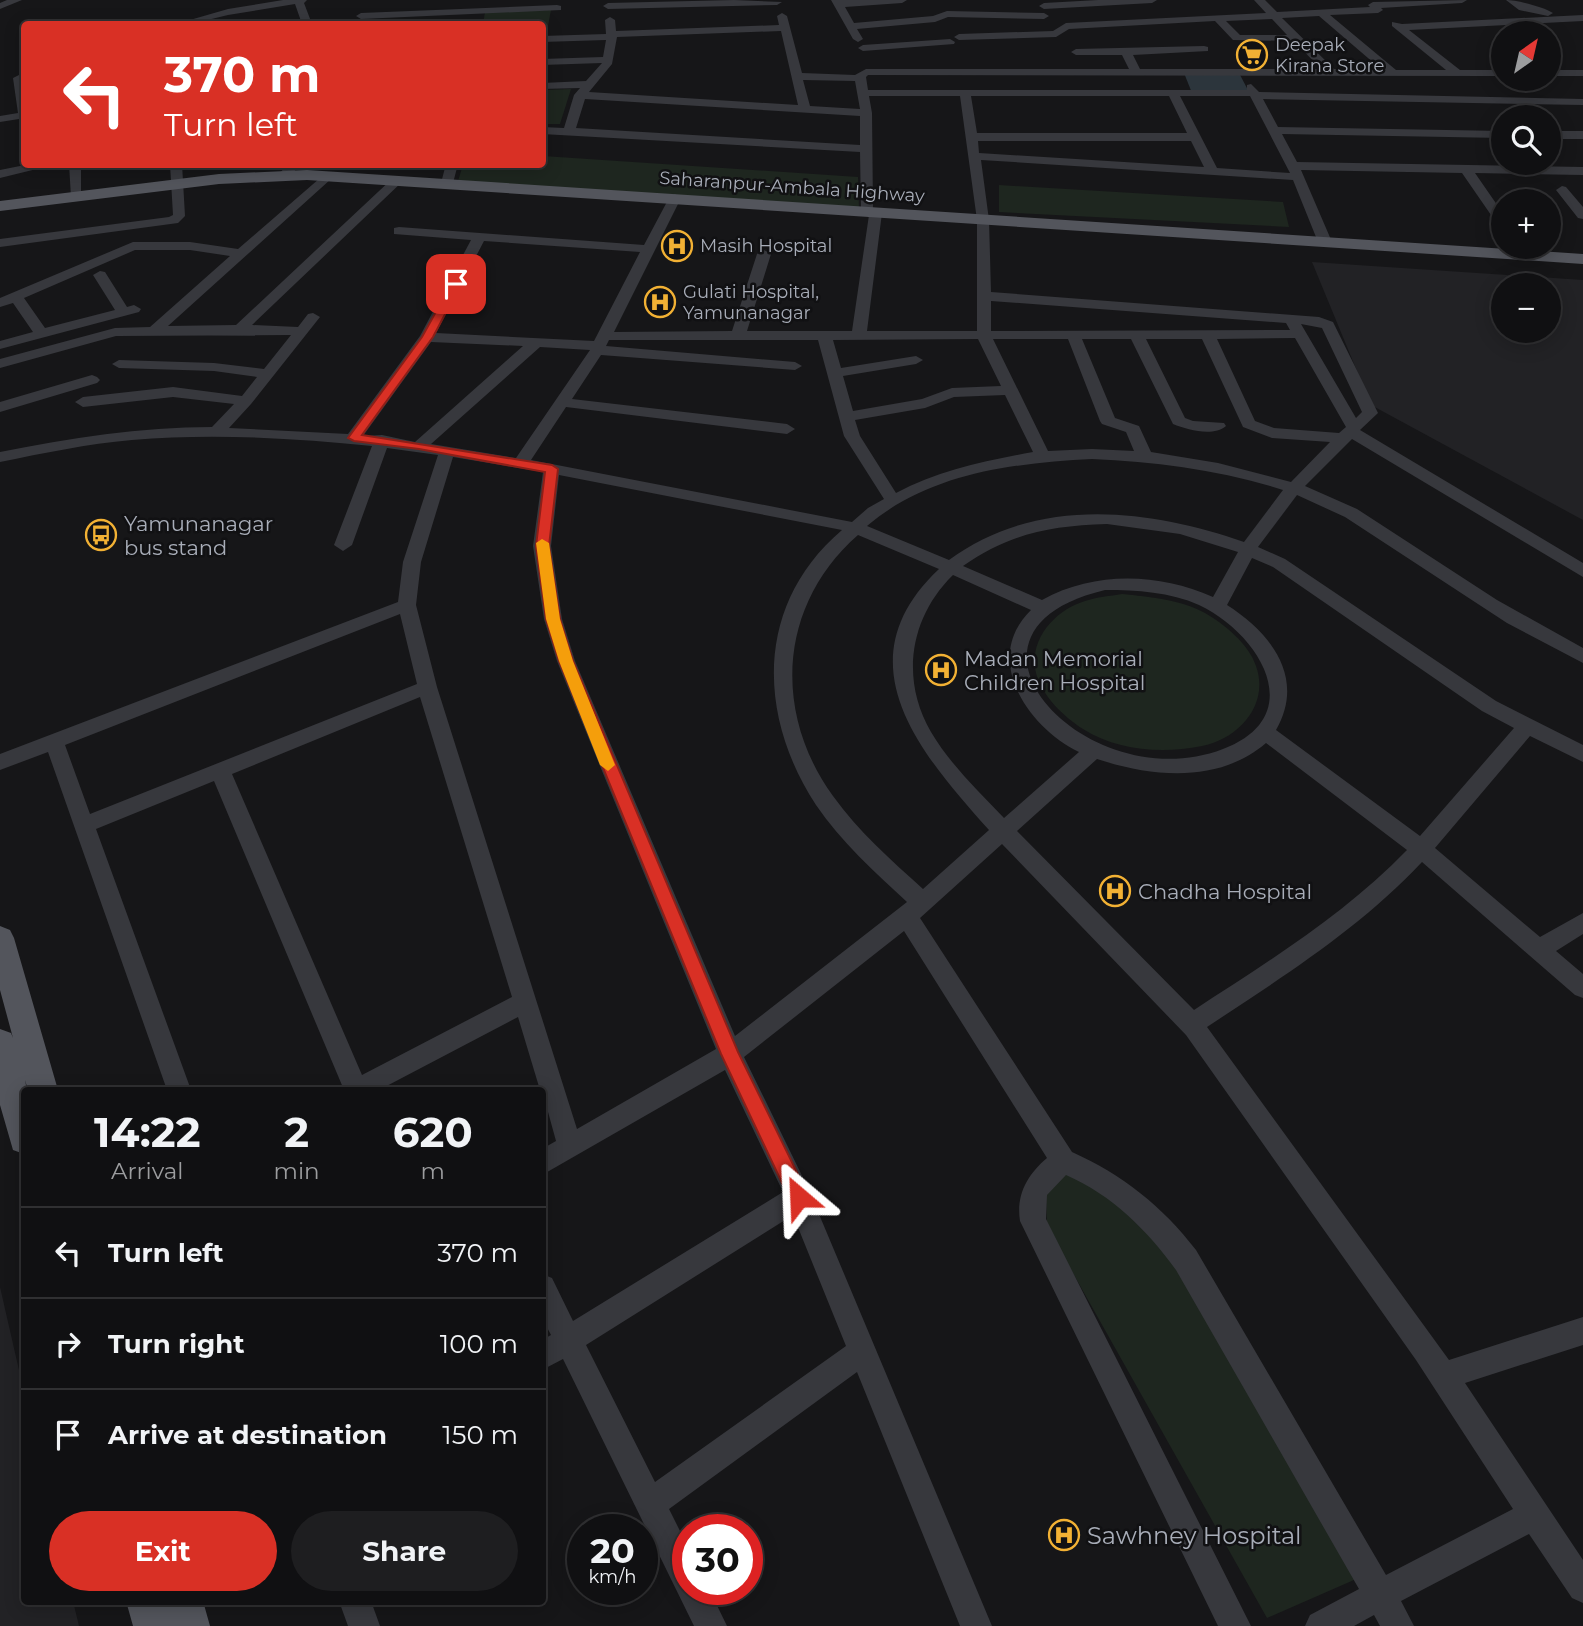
<!DOCTYPE html>
<html lang="en">
<head>
<meta charset="utf-8">
<style>
	body { margin:0; font-family:Montserrat,sans-serif; background:#1e1e20; color:#f1f3f6; height:100vh; display:flex; flex-direction:column; font-size:26px; white-space:nowrap }
	* { box-sizing:border-box; margin:0 }
	p { font-size:23px; color:#9c9d9f }
	.icon { flex:none; width:38px; height:38px; fill:none; stroke:currentColor; stroke-width:2; stroke-linecap:round; stroke-linejoin:round }
	.map { position:relative; flex:1; overflow:hidden }
	.details { position:absolute; left:21px; top:1087px; width:525px; height:518px; display:flex; flex-direction:column; background:#101012; border-radius:7px; box-shadow:0 4px 18px #0003,0 0 0 2px #303032 }
	.details>* { flex:none }
	.banner { position:absolute; left:21px; top:21px; width:525px; height:147px; border-radius:7px; box-shadow:0 4px 18px #0003,0 0 0 2px #303032; background:#d93025; color:#fff; overflow:hidden }
	.needle { width:46px; rotate:34deg }
	.tools { position:absolute; left:1491px; top:21px; display:grid; gap:14px }
	.tools a { display:grid; place-items:center; width:70px; height:70px; border-radius:50%; background:#101012; box-shadow:0 4px 18px #0003,0 0 0 2px #303032; font-size:35px }
	.speed { position:absolute; left:567px; top:1514px; display:flex; gap:14px; font-size:35px; font-weight:700; text-align:center }
	.speed>* { display:grid; place-content:center; width:91px; height:91px; border-radius:50%; background:#101012; box-shadow:0 4px 18px #0003,0 0 0 2px #303032; line-height:1 }
	.speed small { font-size:18px; font-weight:400 }
	.speed .limit { border:10px solid #d22; background:#fff; color:#111 }
	.pin { position:absolute; display:grid; place-items:center; width:60px; height:60px; color:#fff; margin:-30px; border-radius:14px; box-shadow:0 4px 10px #0006 }
	.me { position:absolute; width:77px; margin:-38px; rotate:334deg; stroke-linejoin:round; filter:drop-shadow(0 0 5px #0008) }
	.turn { display:flex; align-items:center; gap:24px; height:147px; padding:0 28px; font-size:32px }
	.turn .icon { width:91px; height:91px; stroke-width:2.5 }
	.turn b { display:block; font-size:49px; line-height:60px }
	.eta { display:flex; justify-content:space-evenly; align-items:center; height:119px; text-align:center }
	.eta b { font-size:42px; font-weight:700; line-height:49px }
	.action { display:flex; gap:14px; margin-top:auto; padding:14px 28px }
	.action a { flex:1; height:80px; border-radius:42px; background:#d93025; color:#fff; font-size:28px; font-weight:700; line-height:80px; text-align:center }
	.action a+a { background:#1e1e20; color:#f1f3f6 }
	ul { padding:0; list-style:none }
	li { display:flex; align-items:center; gap:21px; height:91px; padding:0 28px; border-top:2px solid #303032 }
	li div { flex:1 }
	li b { display:block; font-size:26px }
	li em { font-style:normal }
	.map>svg:first-child { display:block }
</style>
</head>
<body>
<div class="map">
<svg width="1583" height="1626" viewBox="0 0 1583 1626">
	<rect width="100%" height="100%" fill="#161618"/>
	<!-- built -->
	<path fill="#222225" fill-rule="evenodd" d="M 1312,262 L 1583,280 L 1583,520 L 1371,405 ZM 1503,285 L 1549,285 L 1549,331 L 1503,331 Z
		M 0,1287 L 24,1392 L 24,1601 L 73,1601 L 79,1626 L 0,1626 Z"/>
	<!-- green -->
	<path fill="#1e261f" d="M 551,10 L 547,31 L 543,31 L 542,24 L 483,24 L 485,12 Z
		M 571,89 L 560,124 L 543,124 L 543,90 Z
		M 543,156 L 858,177 L 859,209 L 458,181 L 463,165 L 542,164 Z
		M 999,185 L 1283,202 L 1289,227 L 999,212 Z
		M 1122,594 C 1150,597 1179,599 1205,613 C 1224,624 1249,644 1256,666 C 1270,705 1238,739 1202,746 C 1162,754 1118,751 1083,729 C 1064,717 1042,696 1036,673 C 1028,640 1055,610 1085,601 C 1097,597 1110,596 1122,594 Z
		M 1067,1168 L 1099,1183 L 1169,1254 L 1363,1576 L 1267,1618 L 1047,1227 L 1046,1194 Z"/>
	<!-- water -->
	<path fill="#2c353c" d="M 1184,73 L 1239,73 L 1249,92 L 1192,93 Z"/>
	<g fill="none" stroke-linecap="round" stroke-linejoin="round">
		<!-- minor -->
		<path fill="#37383d" fill-rule="evenodd" d="M 7,0 L 22,0 L 0,9 L 0,3 Z
			M 283,0 L 307,0 L 304,3 L 312,24 L 302,24 L 295,4 L 228,15 L 191,24 L 176,24 L 228,9 Z
			M 734,0 L 782,2 L 777,5 L 608,9 L 603,6 L 608,3 Z
			M 831,0 L 907,0 L 902,3 L 845,7 L 854,23 L 933,16 L 947,11 L 1044,13 L 1049,16 L 1044,19 L 948,17 L 935,22 L 857,29 L 863,39 L 858,42 L 853,39 Z
			M 1098,0 L 1157,0 L 1152,3 L 1044,9 L 1039,6 L 1044,3 Z
			M 1254,0 L 1265,0 L 1277,12 L 1370,7 L 1368,5 L 1373,2 L 1467,0 L 1462,3 L 1381,8 L 1383,10 L 1378,13 L 1330,15 L 1396,70 L 1446,70 L 1392,26 L 1392,22 L 1402,24 L 1583,15 L 1583,21 L 1409,30 L 1460,70 L 1503,70 L 1503,76 L 868,75 L 866,77 L 868,90 L 1247,90 L 1247,85 L 1251,84 L 1259,92 L 1583,99 L 1583,105 L 1263,99 L 1278,127 L 1503,131 L 1503,138 L 1282,134 L 1297,162 L 1583,167 L 1583,175 L 1475,173 L 1502,212 L 1496,216 L 1491,215 L 1462,173 L 1301,170 L 1332,242 L 1325,246 L 1318,242 L 1293,180 L 981,160 L 989,220 L 991,292 L 1319,317 L 1333,322 L 1378,413 L 1360,430 L 1583,563 L 1583,577 L 1352,439 L 1305,486 L 1357,509 L 1497,600 L 1583,648 L 1583,663 L 1507,623 L 1345,517 L 1297,495 L 1258,547 L 1285,559 L 1496,701 L 1583,745 L 1583,762 L 1530,736 L 1435,848 L 1540,937 L 1583,913 L 1583,934 L 1556,951 L 1583,974 L 1583,998 L 1575,995 L 1422,862 C 1359,929 1284,976 1207,1027 L 1449,1360 L 1583,1317 L 1583,1345 L 1465,1383 L 1583,1560 L 1583,1603 L 1572,1598 L 1529,1534 L 1401,1601 L 1414,1626 L 1380,1626 L 1374,1615 L 1354,1626 L 1305,1626 L 1310,1615 L 1359,1589 L 1176,1270 C 1147,1230 1112,1195 1066,1175 L 1047,1195 L 1046,1219 L 1251,1626 L 1218,1626 L 1020,1221 C 1016,1195 1027,1175 1047,1158 L 904,931 L 744,1057 L 808,1188 L 992,1626 L 960,1626 L 857,1372 L 669,1509 L 688,1547 L 688,1589 L 709,1589 L 727,1626 L 694,1626 L 563,1359 L 542,1370 L 542,1340 L 551,1335 L 542,1318 L 542,1274 L 552,1278 L 573,1321 L 783,1192 L 725,1070 L 542,1175 L 542,1149 L 556,1141 L 542,1090 L 540,1090 L 518,1017 L 379,1090 L 344,1090 L 214,781 L 96,829 L 191,1090 L 167,1090 L 48,752 L 0,770 L 0,754 L 398,602 L 403,562 L 438,455 L 387,448 L 352,545 L 343,551 L 334,545 L 372,446 C 292,438 212,433 132,440 C 87,444 44,453 0,462 L 0,452 C 70,438 140,427 212,427 L 234,404 L 173,397 L 83,407 L 75,402 L 83,397 L 173,387 L 242,396 L 257,377 L 214,371 L 119,368 L 112,364 L 119,360 L 214,363 L 264,369 L 291,335 L 116,336 L 0,368 L 0,359 L 115,328 L 150,327 L 230,256 L 190,250 L 135,250 L 24,298 L 45,328 L 115,310 L 93,275 L 100,271 L 105,272 L 127,307 L 134,305 L 141,309 L 139,312 L 0,349 L 0,341 L 33,332 L 13,303 L 0,307 L 0,298 L 133,242 L 190,242 L 238,249 L 327,172 L 333,176 L 331,179 L 168,326 L 236,325 L 394,177 L 398,176 L 404,180 L 252,325 L 298,327 L 308,314 L 313,313 L 320,317 L 251,404 L 229,428 L 348,434 L 420,336 L 471,240 L 394,234 L 394,228 L 399,227 L 644,245 L 669,198 L 675,194 L 681,198 L 614,332 L 732,331 L 757,254 L 764,250 L 771,254 L 747,331 L 852,331 L 869,215 L 861,212 L 860,152 L 542,134 L 542,127 L 564,128 L 574,95 L 580,88 L 542,89 L 542,83 L 586,81 L 602,63 L 542,65 L 542,59 L 603,57 L 606,40 L 542,42 L 542,36 L 606,34 L 605,20 L 610,17 L 615,20 L 616,31 L 779,25 L 777,16 L 782,13 L 787,16 L 802,73 L 855,75 L 866,69 L 1129,69 L 1122,55 L 1076,55 L 1071,52 L 1076,49 L 1204,46 L 1208,47 L 1208,51 L 1133,55 L 1140,69 L 1321,69 L 1294,41 L 1233,40 L 1215,21 L 1069,29 L 1056,37 L 959,40 L 954,37 L 959,34 L 1053,31 L 1066,23 L 1266,13 ZM 1319,16 L 1382,70 L 1334,69 L 1282,18 ZM 1272,19 L 1287,35 L 1240,35 L 1226,21 ZM 781,31 L 798,105 L 589,92 L 612,64 L 617,37 ZM 803,80 L 855,81 L 860,109 L 810,106 ZM 869,96 L 960,96 L 977,220 L 977,331 L 867,331 L 882,213 L 873,210 L 872,113 ZM 971,96 L 1169,96 L 1187,133 L 977,133 ZM 1180,96 L 1250,96 L 1290,173 L 1217,168 ZM 585,99 L 860,116 L 860,145 L 576,128 ZM 978,141 L 1191,141 L 1204,167 L 979,153 ZM 484,241 L 640,252 L 594,341 L 436,333 ZM 991,301 L 1286,323 L 1290,330 L 991,331 ZM 1301,324 L 1322,328 L 1362,412 L 1356,418 ZM 1295,338 L 1346,427 L 1339,433 L 1274,428 L 1255,421 L 1217,339 ZM 978,339 L 1001,386 L 952,388 L 922,399 L 853,411 L 843,376 L 916,364 L 923,360 L 916,356 L 841,368 L 833,340 ZM 993,339 L 1068,339 L 1100,421 L 1102,424 L 1126,432 L 1134,451 L 1092,449 L 1048,451 ZM 1082,339 L 1131,339 L 1173,424 C 1188,430 1213,437 1226,426 L 1224,423 L 1193,421 L 1185,418 L 1146,339 L 1202,339 L 1243,427 L 1272,438 L 1330,442 L 1291,482 L 1218,463 L 1151,452 L 1139,426 L 1115,418 ZM 609,340 L 818,340 L 844,436 L 884,499 L 868,508 L 852,522 L 531,460 L 566,407 L 787,434 L 795,429 L 787,424 L 572,399 L 601,355 L 795,370 L 802,366 L 795,362 L 606,346 ZM 431,342 L 523,346 L 415,442 L 382,435 L 363,436 ZM 540,347 L 590,350 L 516,458 L 431,444 ZM 1005,395 L 1033,452 C 985,461 939,470 896,493 L 860,436 L 855,420 L 925,408 L 954,397 ZM 453,457 L 543,472 L 533,546 L 544,619 L 557,661 L 716,1049 L 577,1129 L 437,687 L 416,605 L 421,562 ZM 1092,459 C 1157,462 1221,470 1283,490 L 1244,542 C 1147,508 1036,496 949,560 L 867,526 C 929,473 1014,463 1092,459 ZM 559,475 L 842,530 C 755,604 757,715 816,805 C 841,842 875,872 907,902 L 735,1036 L 575,661 L 562,619 L 551,546 ZM 1107,524 L 1180,534 L 1238,552 L 1213,597 C 1158,573 1095,571 1042,600 L 963,566 C 1011,533 1050,526 1107,524 ZM 858,535 L 939,569 C 840,662 921,754 989,830 L 923,889 C 891,860 858,831 833,796 C 772,712 779,604 858,535 ZM 1252,558 L 1273,567 L 1482,711 L 1514,728 L 1420,836 L 1276,730 C 1306,678 1271,633 1227,605 ZM 953,575 L 1031,610 C 981,659 1028,727 1079,752 L 1004,818 C 978,791 950,764 931,732 C 900,679 910,617 953,575 ZM 1105,590 C 1137,590 1170,592 1199,605 C 1260,634 1310,716 1223,749 C 1088,801 928,632 1105,590 ZM 400,614 L 417,684 L 90,814 L 65,745 ZM 420,697 L 512,997 L 362,1075 L 232,774 ZM 1266,743 L 1407,850 C 1344,915 1269,961 1194,1010 L 1017,831 L 1097,759 C 1152,777 1218,784 1266,743 ZM 1002,844 L 1186,1035 L 1416,1360 L 1513,1509 L 1386,1575 L 1196,1250 C 1162,1206 1123,1175 1072,1152 L 920,918 ZM 793,1215 L 846,1346 L 655,1482 L 586,1345 Z
			M 1506,0 C 1517,0 1544,7 1553,13 L 1548,16 L 1519,10 Z
			M 557,5 L 561,6 L 561,10 L 361,19 L 356,16 L 361,13 Z
			M 950,39 L 955,42 L 954,44 L 863,51 L 858,48 L 863,45 Z
			M 1549,70 L 1583,70 L 1583,76 L 1549,76 Z
			M 19,75 L 24,78 L 24,121 L 19,119 L 0,122 L 0,116 L 18,113 L 13,78 Z
			M 1549,131 L 1583,131 L 1583,139 L 1549,139 Z
			M 30,164 L 57,164 L 0,178 L 0,170 Z
			M 69,164 L 81,164 L 81,200 L 73,200 L 71,197 Z
			M 170,164 L 182,164 L 185,216 L 178,223 L 0,247 L 0,239 L 169,217 L 173,215 Z
			M 288,164 L 301,164 L 288,178 L 280,178 L 278,175 Z
			M 446,164 L 458,164 L 453,183 L 447,187 L 441,183 Z
			M 1562,186 L 1566,187 L 1583,207 L 1583,219 L 1578,218 L 1556,190 Z
			M 92,375 L 97,377 L 100,380 L 97,383 L 0,412 L 0,402 Z
			M 339,1601 L 371,1601 L 380,1626 L 348,1626 Z"/>
		<!-- major -->
		<path fill="#53555c" fill-rule="evenodd" d="M 307,170 L 1583,254 L 1583,264 L 307,180 L 219,184 L 0,211 L 0,201 L 219,174 Z
			M 0,926 L 10,930 L 14,938 L 58,1090 L 28,1090 L 25,1080 L 27,1090 L 24,1090 L 24,1154 L 13,1150 L 0,1105 L 0,1029 L 11,1033 L 13,1038 L 0,990 Z
			M 126,1601 L 203,1601 L 210,1626 L 133,1626 Z"/>
	</g>
	<!-- route -->
	<path fill="#d93025" stroke="#8d1f18" stroke-width="2" d="M 453,281 L 461,284 L 433,337 L 362,435 L 552,465 L 558,469 L 549,546 L 560,619 L 573,661 L 738,1052 L 809,1197 L 806,1204 L 799,1207 L 792,1204 L 721,1054 L 559,661 L 546,619 L 536,546 L 545,472 L 419,449 L 354,441 L 348,438 L 422,337 Z"/>
	<!-- slow -->
	<path fill="#f59e0b" d="M 542,539 L 549,543 L 560,619 L 573,661 L 615,765 L 608,771 L 600,765 L 559,661 L 546,619 L 536,543 Z"/>
	<!-- icons -->
	<defs>
		<g id="supermarket-ring" transform="scale(1.575)"><circle r="9.5" fill="#111113" stroke="#f2b134" stroke-width="1.5"/><path d="M-6-5.5h2.5l.6 2H6L4.5 2H-2.5L-4.4-4H-6ZM-1.5 3.2a1.3 1.3 0 1 0 .1 0ZM3 3.2a1.3 1.3 0 1 0 .1 0Z" fill="#f2b134"/></g>
		<g id="hospital-ring" transform="scale(1.575)"><circle r="9.5" fill="#111113" stroke="#f2b134" stroke-width="1.5"/><path d="M-5-5h3v3.5h4V-5h3V5h-3V1.5h-4V5h-3Z" fill="#f2b134"/></g>
		<g id="bus-ring" transform="scale(1.575)"><circle r="9.5" fill="#111113" stroke="#f2b134" stroke-width="1.5"/><path d="M-5-6H5V4H4V6H2V4H-2V6H-4V4H-5ZM-3.5-4V0h7V-4ZM-3.5 1.2v1.5H-2V1.2ZM2 1.2v1.5H3.5V1.2Z" fill="#f2b134"/></g>
	</defs>
	<g fill-rule="evenodd">
		<use href="#supermarket-ring" x="1252" y="55"/>
		<use href="#hospital-ring" x="677" y="246"/>
		<use href="#hospital-ring" x="660" y="302"/>
		<use href="#bus-ring" x="101" y="535"/>
		<use href="#hospital-ring" x="941" y="670"/>
		<use href="#hospital-ring" x="1115" y="891"/>
		<use href="#hospital-ring" x="1064" y="1535"/>
	</g>
	<g text-anchor="middle" dominant-baseline="central" stroke-width="5" stroke-linejoin="round" paint-order="stroke">
		<!-- far-poi labels -->
		<g font-size="18" fill="#a8adb8" stroke="#111113" text-anchor="start">
			<text x="1275" y="45">Deepak<tspan x="1275" dy="21">Kirana Store</tspan></text>
			<text x="700" y="246">Masih Hospital</text>
			<text x="683" y="292">Gulati Hospital,<tspan x="683" dy="21">Yamunanagar</tspan></text>
		</g>
		<!-- far-street labels -->
		<g font-size="18" fill="#a8adb8" stroke="#111113">
			<text transform="translate(792 187) rotate(4)">Saharanpur-Ambala Highway</text>
		</g>
		<!-- poi labels -->
		<g font-size="21" fill="#a8adb8" stroke="#111113" text-anchor="start">
			<text x="124" y="523">Yamunanagar<tspan x="124" dy="24">bus stand</tspan></text>
			<text x="964" y="658">Madan Memorial<tspan x="964" dy="24">Children Hospital</tspan></text>
			<text x="1138" y="891">Chadha Hospital</text>
		</g>
		<!-- near-poi labels -->
		<g font-size="24" fill="#a8adb8" stroke="#111113" text-anchor="start">
			<text x="1087" y="1535">Sawhney Hospital</text>
		</g>
	</g>
</svg>
<div class="tools">
<a><svg class="needle" viewBox="-14 -14 28 28"><path d="M0-13l5 13h-10z" fill="#e53935"/><path d="M0 13l5-13h-10z" fill="#9c9d9f"/></svg></a>
<a><svg class="icon" aria-label="search" viewBox="0 0 24 24"><circle cx="10" cy="10" r="6"/><path d="M15 15l6 6"/></svg></a>
<a>+</a>
<a>−</a>
</div>
<div class="speed"><div>20<small>km/h</small></div><div class="limit">30</div></div>
<div class="pin" style="left:456px;top:284px;background:#d93025"><svg class="icon" aria-label="arrive" viewBox="0 0 24 24"><path d="M6 21V4h12l-3 4 3 4H6"/></svg></div>
<svg class="me" style="left:799px;top:1197px" viewBox="-20 -20 40 40"><path d="M0-17L14 15 0 8-14 15z" fill="#d93025" stroke="#fff" stroke-width="4"/></svg>
<div class="banner">
<div class="turn"><svg class="icon" aria-label="left" viewBox="0 0 24 24"><path d="M17 20v-9H6M10 6l-5 5 5 5"/></svg><div><b>370 m</b>Turn left</div></div>
</div>
<section class="details">
<div class="eta">
<div><b>14:22</b><p>Arrival</p></div>
<div><b>2</b><p>min</p></div>
<div><b>620</b><p>m</p></div>
</div>
<ul>
<li><svg class="icon" aria-label="left" viewBox="0 0 24 24"><path d="M17 20v-9H6M10 6l-5 5 5 5"/></svg><div><b>Turn left</b></div><em>370 m</em></li>
<li><svg class="icon" aria-label="right" viewBox="0 0 24 24"><path d="M7 20v-9h11M14 6l5 5-5 5"/></svg><div><b>Turn right</b></div><em>100 m</em></li>
<li><svg class="icon" aria-label="arrive" viewBox="0 0 24 24"><path d="M6 21V4h12l-3 4 3 4H6"/></svg><div><b>Arrive at destination</b></div><em>150 m</em></li>
</ul>
<div class="action"><a>Exit</a><a>Share</a></div>
</section>
</div>
</body>
</html>
